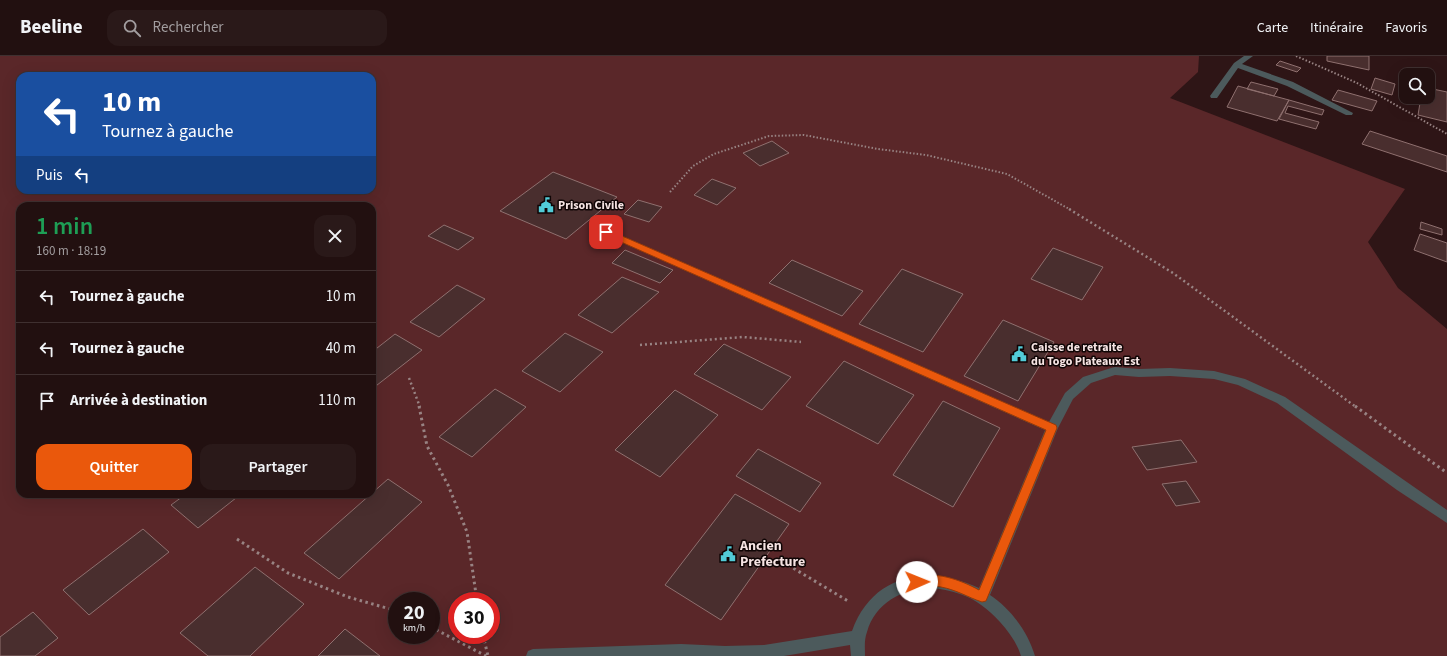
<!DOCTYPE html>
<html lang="fr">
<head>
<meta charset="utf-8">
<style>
	body { margin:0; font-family:"Source Sans 3",sans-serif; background:#2a1919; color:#f1f3f6; height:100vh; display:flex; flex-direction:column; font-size:15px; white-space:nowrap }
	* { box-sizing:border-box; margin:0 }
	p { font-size:13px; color:#a29d9f }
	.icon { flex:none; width:22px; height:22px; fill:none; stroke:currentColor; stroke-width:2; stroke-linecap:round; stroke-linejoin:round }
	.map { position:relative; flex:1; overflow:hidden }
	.panel { position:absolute; left:16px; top:146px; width:360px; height:296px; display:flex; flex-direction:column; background:#221010; border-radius:12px; box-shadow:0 4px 16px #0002,0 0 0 1px #3f3030 }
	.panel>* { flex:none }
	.banner { position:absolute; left:16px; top:16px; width:360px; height:122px; border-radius:12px; box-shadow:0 4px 16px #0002,0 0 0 1px #3f3030; background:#1a4fa0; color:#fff; overflow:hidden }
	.tools { position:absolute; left:1399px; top:12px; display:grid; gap:8px }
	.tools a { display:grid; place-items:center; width:36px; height:36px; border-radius:8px; background:#221010; box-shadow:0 4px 16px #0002,0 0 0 1px #3f3030; font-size:20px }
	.speed { position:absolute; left:388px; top:536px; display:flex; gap:8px; font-size:20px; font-weight:700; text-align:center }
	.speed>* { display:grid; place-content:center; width:52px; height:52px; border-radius:50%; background:#221010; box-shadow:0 4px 16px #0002,0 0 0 1px #3f3030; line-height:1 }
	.speed small { font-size:10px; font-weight:400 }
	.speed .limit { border:6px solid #d22; background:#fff; color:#111 }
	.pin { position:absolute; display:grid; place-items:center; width:34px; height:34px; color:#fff; margin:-17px; border-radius:8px; box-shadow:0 2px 6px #0006 }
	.me { position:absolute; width:44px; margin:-22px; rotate:89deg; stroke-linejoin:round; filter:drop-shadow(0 0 3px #0008) }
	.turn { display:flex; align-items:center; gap:14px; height:84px; padding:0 20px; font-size:18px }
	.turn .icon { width:52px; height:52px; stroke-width:2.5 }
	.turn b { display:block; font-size:28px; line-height:34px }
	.then { display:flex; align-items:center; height:38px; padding:0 20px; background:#0003; gap:8px; font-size:15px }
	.round { display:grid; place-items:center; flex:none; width:42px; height:42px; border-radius:12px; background:#2a1919 }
	.head { display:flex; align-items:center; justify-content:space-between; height:68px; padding:0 20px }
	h1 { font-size:24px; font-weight:600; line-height:30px; color:#1e9e55 }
	.button { display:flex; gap:8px; margin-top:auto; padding:8px 20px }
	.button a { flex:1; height:46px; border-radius:12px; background:#ea580c; color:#fff; font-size:16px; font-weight:600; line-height:46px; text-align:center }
	.button a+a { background:#2a1919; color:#f1f3f6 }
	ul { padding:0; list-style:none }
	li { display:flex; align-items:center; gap:12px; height:52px; padding:0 20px; border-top:1px solid #3f3030 }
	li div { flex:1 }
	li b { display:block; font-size:15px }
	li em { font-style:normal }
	header { display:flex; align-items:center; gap:24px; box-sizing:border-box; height:56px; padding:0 20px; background:#221010; border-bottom:1px solid #3f3030 }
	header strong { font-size:19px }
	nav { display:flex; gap:22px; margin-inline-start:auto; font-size:14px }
	.search { width:280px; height:36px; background:#2a1919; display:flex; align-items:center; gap:10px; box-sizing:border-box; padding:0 14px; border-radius:12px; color:#a29d9f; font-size:15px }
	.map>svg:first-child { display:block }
</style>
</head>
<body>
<header>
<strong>Beeline</strong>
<div class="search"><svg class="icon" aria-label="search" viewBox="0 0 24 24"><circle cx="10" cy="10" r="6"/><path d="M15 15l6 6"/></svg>Rechercher</div>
<nav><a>Carte</a><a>Itinéraire</a><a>Favoris</a></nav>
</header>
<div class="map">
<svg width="1447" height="600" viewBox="0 0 1447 600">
	<rect width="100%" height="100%" fill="#2e1516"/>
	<!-- green -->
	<path fill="#5a2729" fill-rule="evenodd" d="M 0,0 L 1199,0 L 1198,16 L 1170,42 L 1405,133 L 1368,186 L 1398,232 L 1447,273 L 1447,600 L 0,600 ZM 20,20 L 372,20 L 372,134 L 20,134 ZM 20,150 L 372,150 L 372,438 L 20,438 ZM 397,545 L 431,545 L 431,579 L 397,579 ZM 457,545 L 491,545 L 491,579 L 457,579 Z"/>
	<!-- building -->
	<path fill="#492e2e" stroke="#8f706f" d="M 1327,0 L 1369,0 L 1369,14 L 1327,5 Z
		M 1280,5 L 1301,12 L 1297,16 L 1276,9 Z
		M 1375,22 L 1395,28 L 1392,39 L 1371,33 Z
		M 1251,26 L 1278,33 L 1274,40 L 1247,33 Z
		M 1238,30 L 1274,40 L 1289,44 L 1277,65 L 1227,51 Z
		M 1428,32 L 1447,36 L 1447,66 L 1418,59 L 1421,41 L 1428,41 Z
		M 1338,34 L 1377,45 L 1372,55 L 1332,44 Z
		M 1289,44 L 1324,54 L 1322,59 L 1288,50 L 1285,57 L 1319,66 L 1316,73 L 1279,63 Z
		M 1370,75 L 1447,100 L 1447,116 L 1362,88 Z
		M 772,85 L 789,97 L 760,110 L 743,97 Z
		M 553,116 L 617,141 L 566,183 L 500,155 Z
		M 712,123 L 736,132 L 717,149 L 694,139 Z
		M 638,144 L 662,151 L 649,166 L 624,158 Z
		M 1421,166 L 1442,173 L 1442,179 L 1420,173 Z
		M 444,169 L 474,182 L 458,194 L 428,180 Z
		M 1420,178 L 1447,187 L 1447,206 L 1414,194 Z
		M 1053,192 L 1103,211 L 1082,244 L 1031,223 Z
		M 625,194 L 673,214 L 660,227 L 612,207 Z
		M 792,204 L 863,235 L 842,260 L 769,227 Z
		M 902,213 L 963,238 L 923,296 L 859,268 Z
		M 622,221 L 659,236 L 612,277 L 578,259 Z
		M 457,229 L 485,243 L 439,281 L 410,266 Z
		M 1003,264 L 1054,286 L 1018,345 L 964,320 Z
		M 565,277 L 603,296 L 560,336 L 522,315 Z
		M 395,278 L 422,294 L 372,333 L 372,296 Z
		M 724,288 L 791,321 L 762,354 L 694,318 Z
		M 844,305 L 914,339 L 878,388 L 806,350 Z
		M 495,333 L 526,351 L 472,401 L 439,381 Z
		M 675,334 L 718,359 L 660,421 L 615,394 Z
		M 943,345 L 1000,372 L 953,451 L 893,419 Z
		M 1181,384 L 1197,406 L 1147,414 L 1132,391 Z
		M 758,393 L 821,427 L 800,456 L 736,420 Z
		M 388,423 L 422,446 L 339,523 L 304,497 Z
		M 1186,425 L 1200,446 L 1176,450 L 1162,428 Z
		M 186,438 L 241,438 L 198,472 L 171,449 Z
		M 735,438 L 789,468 L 721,564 L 665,529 Z
		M 143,473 L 169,496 L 89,559 L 63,534 Z
		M 255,511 L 304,548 L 250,600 L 208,600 L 180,577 Z
		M 33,556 L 58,582 L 35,600 L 0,600 L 0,581 Z
		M 345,573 L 380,600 L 318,600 Z"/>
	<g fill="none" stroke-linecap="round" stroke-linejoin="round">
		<!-- path-far2 -->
		<path stroke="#988383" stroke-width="2" stroke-dasharray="1.5 2" stroke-linecap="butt" d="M 1296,0 L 1357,27 L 1447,78
			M 670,136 L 693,110 L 714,98 L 769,80 L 804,79 L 878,93 L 926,99 L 1007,118 L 1071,154"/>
		<!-- path-far1 -->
		<path stroke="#988383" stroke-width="2.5" stroke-dasharray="2 3" stroke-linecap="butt" d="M 1069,153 L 1173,217 L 1356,351
			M 640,289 L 743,281 L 801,286
			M 409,322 L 420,351"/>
		<!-- path -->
		<path stroke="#988383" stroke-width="3" stroke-dasharray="2.5 3.5" stroke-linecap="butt" d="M 419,350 L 427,390 L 448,429 L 467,476 L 477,545
			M 1355,350 L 1447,417
			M 237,483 L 288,517 L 348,541 L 397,555
			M 778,503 L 848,545
			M 431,571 L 486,600
			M 483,579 L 488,600"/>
		<!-- service -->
		<path fill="#4c5a5c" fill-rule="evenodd" d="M 1244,0 L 1253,0 L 1242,8 L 1293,26 L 1353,57 L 1352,59 L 1346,59 L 1287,30 L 1238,12 L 1217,42 L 1211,42 L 1210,40 L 1234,7 Z"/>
		<!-- minor -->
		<path fill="#4c5a5c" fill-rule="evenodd" d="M 606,173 L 1049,366 L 1065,337 L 1083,321 L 1111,312 L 1115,311 L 1139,313 L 1170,312 L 1214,315 L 1245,323 L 1285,341 L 1447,454 L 1447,467 L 1397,434 L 1277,347 L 1238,329 L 1214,323 L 1170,320 L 1139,321 L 1115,319 L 1091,327 L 1073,343 L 1058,372 L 990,539 C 1011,553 1028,576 1035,600 L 1021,600 C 1017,587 1009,576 1000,566 C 989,554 976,543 960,538 C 925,524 878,536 867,576 C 864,584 865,592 865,600 L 851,600 L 850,589 L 784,600 L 526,600 L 528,595 L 533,593 L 681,588 L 725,590 L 764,589 L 852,575 C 873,517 928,509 979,532 L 1045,374 L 603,178 L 601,176 Z"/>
	</g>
	<!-- route -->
	<path fill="#ea580c" stroke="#983908" d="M 606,173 L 1056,369 L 1057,372 L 986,545 L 982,546 C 967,541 957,534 941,531 C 932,529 922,533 913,529 L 911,526 L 913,522 C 934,514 961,524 979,534 L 1046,374 L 603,178 L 602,176 Z"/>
	<!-- icons -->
	<defs>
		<g id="civic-bare" transform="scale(1.2)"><path d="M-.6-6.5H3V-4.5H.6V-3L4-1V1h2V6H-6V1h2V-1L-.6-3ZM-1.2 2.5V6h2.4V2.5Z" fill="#52cbd7" stroke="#0f0505" stroke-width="2.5" paint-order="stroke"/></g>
	</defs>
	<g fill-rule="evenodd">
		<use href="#civic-bare" x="546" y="149"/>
		<use href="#civic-bare" x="1019" y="298"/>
		<use href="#civic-bare" x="728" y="498"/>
	</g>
	<g text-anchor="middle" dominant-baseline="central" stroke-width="3" stroke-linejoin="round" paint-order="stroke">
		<!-- poi labels -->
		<g font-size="12" font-weight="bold" fill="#f6e4e3" stroke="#0f0505" text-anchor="start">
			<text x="558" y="149">Prison Civile</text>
			<text x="1031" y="291">Caisse de retraite<tspan x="1031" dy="14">du Togo Plateaux Est</tspan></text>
		</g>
		<!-- near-poi labels -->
		<g font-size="14" font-weight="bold" fill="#f6e4e3" stroke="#0f0505" text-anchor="start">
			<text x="740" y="490">Ancien<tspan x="740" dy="16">Prefecture</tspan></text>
		</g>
	</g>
</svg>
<div class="tools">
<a><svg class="icon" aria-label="search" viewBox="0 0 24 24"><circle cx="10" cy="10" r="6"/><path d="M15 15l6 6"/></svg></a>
</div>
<div class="speed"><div>20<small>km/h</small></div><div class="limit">30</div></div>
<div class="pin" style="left:606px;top:176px;background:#d93025"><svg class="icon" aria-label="arrive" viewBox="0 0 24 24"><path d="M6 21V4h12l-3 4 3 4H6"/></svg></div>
<svg class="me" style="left:917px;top:526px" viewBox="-20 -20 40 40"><circle r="19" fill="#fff"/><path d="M0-13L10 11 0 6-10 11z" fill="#ea580c"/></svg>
<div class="banner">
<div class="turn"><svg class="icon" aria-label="left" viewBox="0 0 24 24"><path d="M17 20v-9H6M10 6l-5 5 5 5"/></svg><div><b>10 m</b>Tournez à gauche</div></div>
<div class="then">Puis<svg class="icon" aria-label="left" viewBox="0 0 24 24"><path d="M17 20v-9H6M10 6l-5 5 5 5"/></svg></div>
</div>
<section class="panel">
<div class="head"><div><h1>1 min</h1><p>160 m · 18:19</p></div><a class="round"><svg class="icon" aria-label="close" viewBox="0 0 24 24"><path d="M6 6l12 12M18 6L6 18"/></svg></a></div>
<ul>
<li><svg class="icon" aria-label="left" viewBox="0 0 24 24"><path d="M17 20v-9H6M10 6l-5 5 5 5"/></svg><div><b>Tournez à gauche</b></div><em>10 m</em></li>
<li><svg class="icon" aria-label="left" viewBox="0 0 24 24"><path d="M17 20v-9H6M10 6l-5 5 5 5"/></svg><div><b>Tournez à gauche</b></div><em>40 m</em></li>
<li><svg class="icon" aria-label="arrive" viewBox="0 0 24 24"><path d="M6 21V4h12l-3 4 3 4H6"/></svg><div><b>Arrivée à destination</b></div><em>110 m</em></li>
</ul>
<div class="button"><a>Quitter</a><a>Partager</a></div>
</section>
</div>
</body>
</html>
